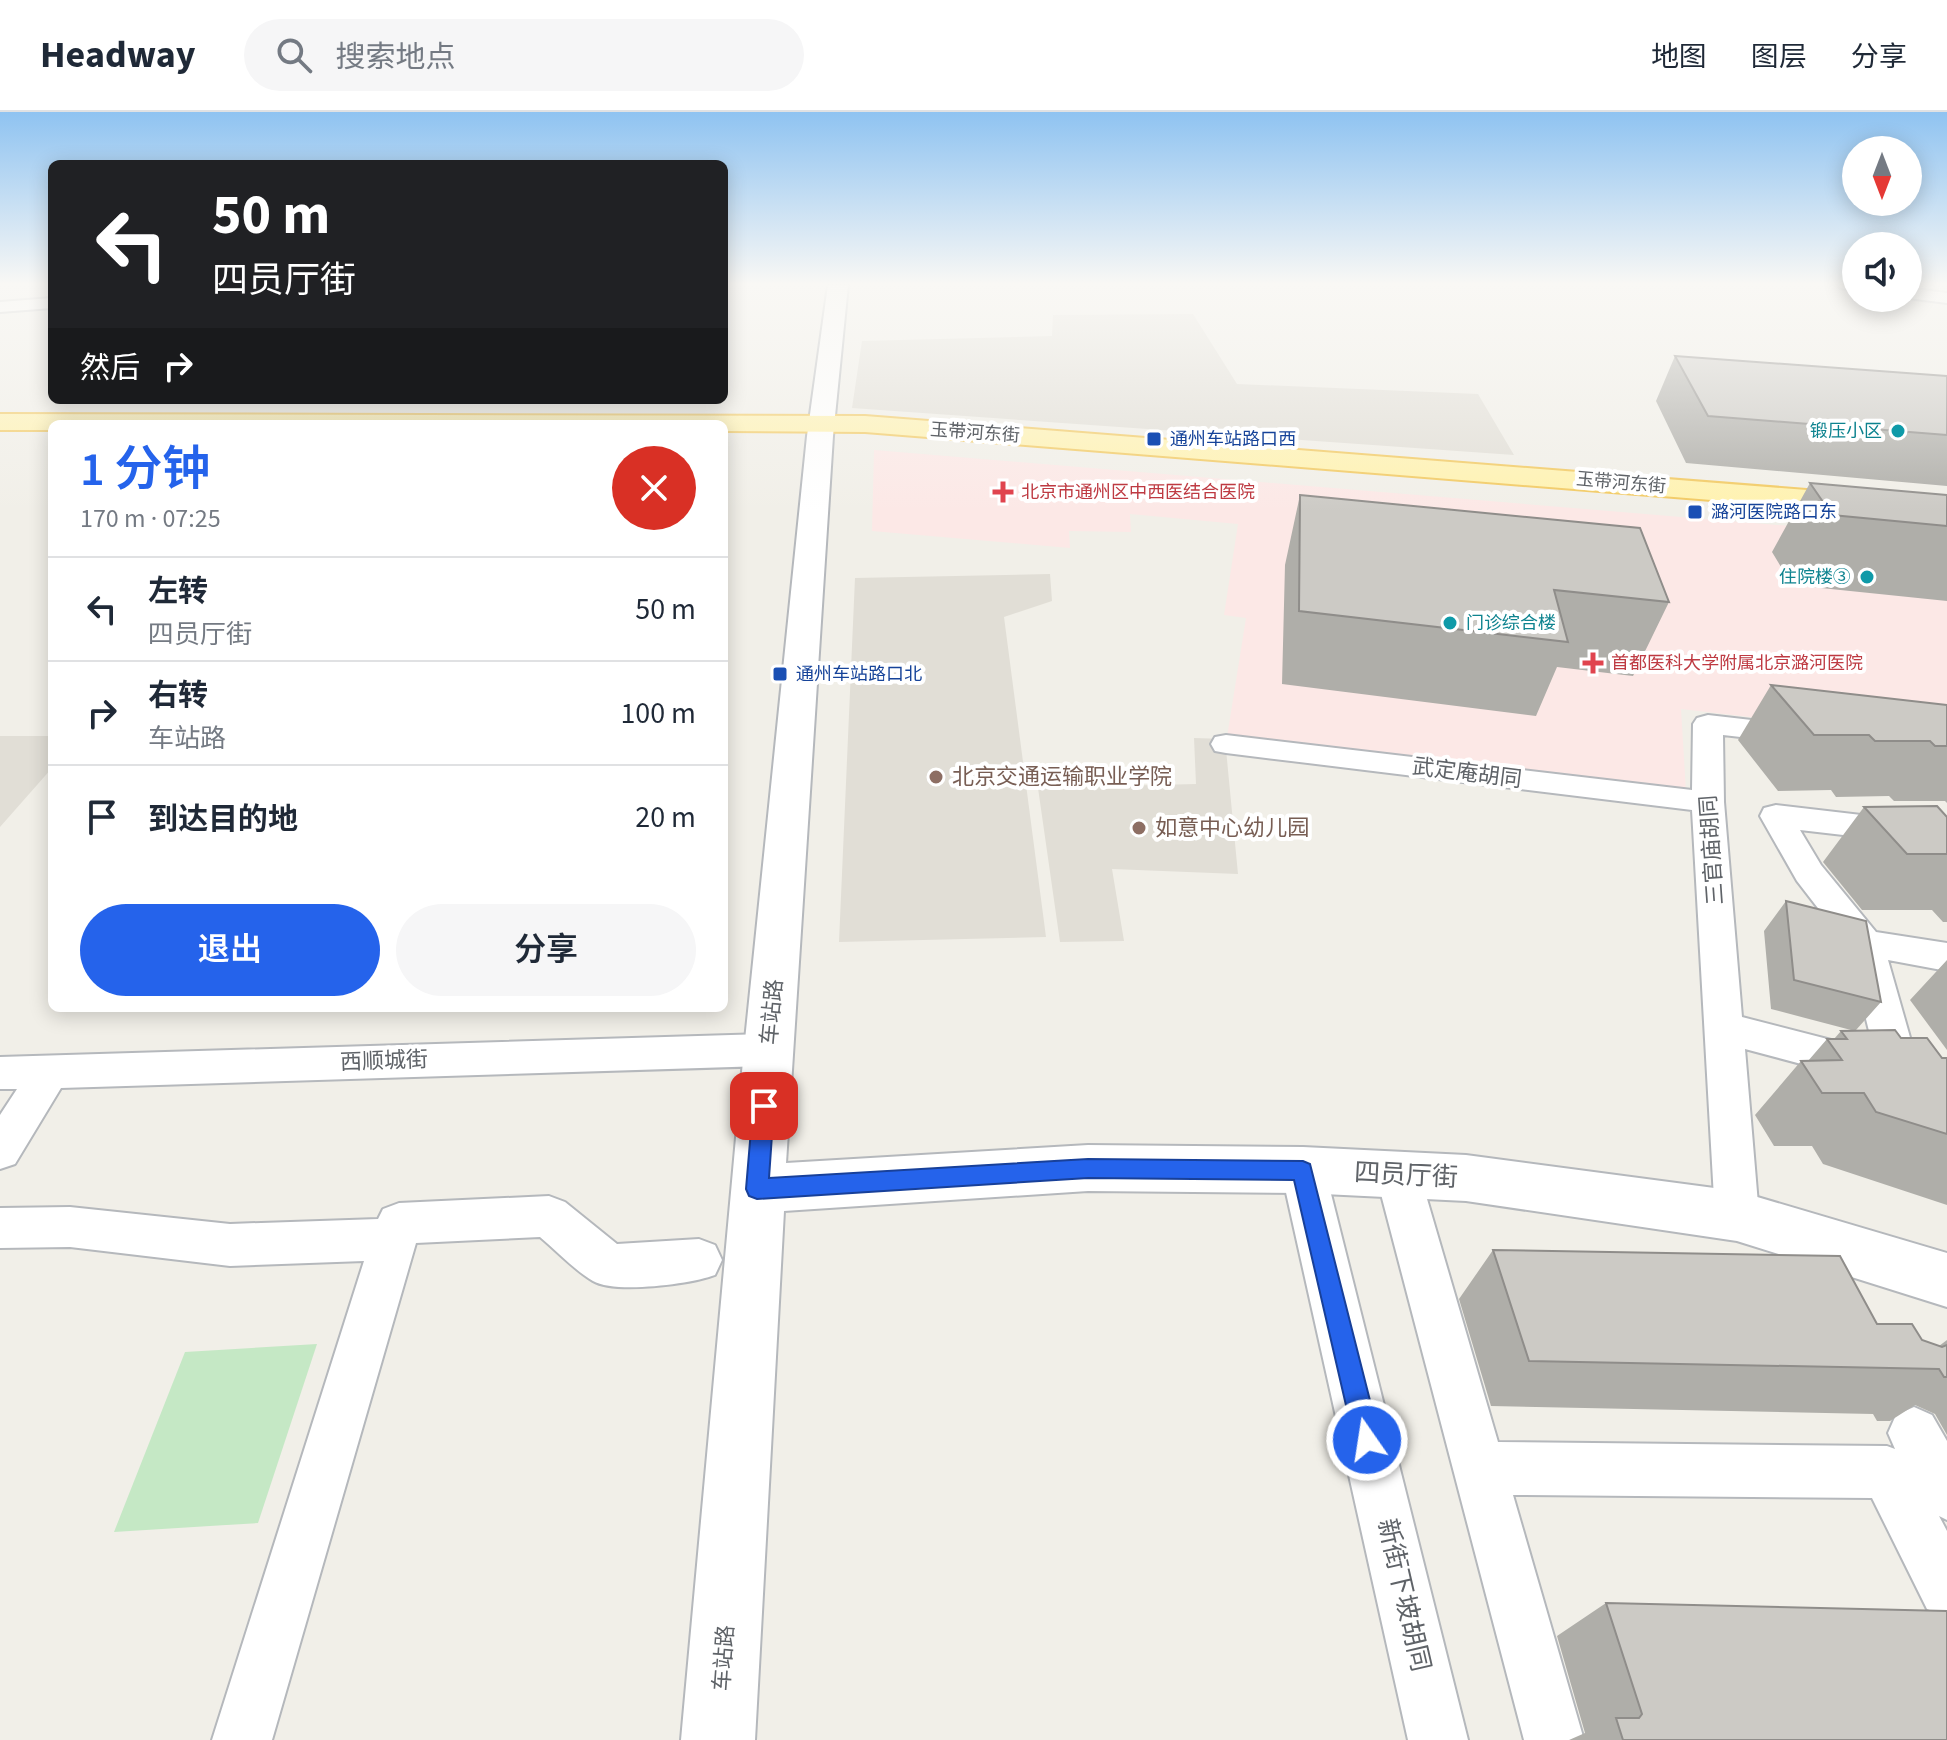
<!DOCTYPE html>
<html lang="zh">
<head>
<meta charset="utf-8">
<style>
	body { margin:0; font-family:"Source Sans 3","Noto Sans SC",sans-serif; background:#f6f6f7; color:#1f2937; height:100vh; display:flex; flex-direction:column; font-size:30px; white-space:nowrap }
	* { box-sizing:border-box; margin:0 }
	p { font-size:26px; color:#747a83 }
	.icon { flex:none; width:44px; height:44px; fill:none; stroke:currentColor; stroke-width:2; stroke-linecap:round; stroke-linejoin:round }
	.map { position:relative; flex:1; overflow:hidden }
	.sheet { position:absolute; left:48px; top:308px; width:680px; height:592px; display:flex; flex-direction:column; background:#fff; border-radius:12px; box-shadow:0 4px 20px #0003 }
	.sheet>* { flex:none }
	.top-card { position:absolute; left:48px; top:48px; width:680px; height:244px; border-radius:12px; box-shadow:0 4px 20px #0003; background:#202124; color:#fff; overflow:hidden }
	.needle { width:52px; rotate:180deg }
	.tools { position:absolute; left:1842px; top:24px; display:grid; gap:16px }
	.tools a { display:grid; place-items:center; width:80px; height:80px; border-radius:50%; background:#fff; box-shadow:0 4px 20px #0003; font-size:40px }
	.pin { position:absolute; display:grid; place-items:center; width:68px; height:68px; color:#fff; margin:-34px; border-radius:16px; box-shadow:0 4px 12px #0006 }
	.me { position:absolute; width:88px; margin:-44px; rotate:347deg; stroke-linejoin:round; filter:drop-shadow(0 0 6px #0008) }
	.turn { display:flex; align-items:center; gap:28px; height:168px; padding:0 32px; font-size:36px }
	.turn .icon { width:104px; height:104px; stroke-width:2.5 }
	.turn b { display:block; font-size:56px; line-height:68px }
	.then { display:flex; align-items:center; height:76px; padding:0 32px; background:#0003; gap:16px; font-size:30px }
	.round { display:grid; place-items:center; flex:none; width:84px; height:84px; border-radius:42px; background:#f6f6f7 }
	.headline { display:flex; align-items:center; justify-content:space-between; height:136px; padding:0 32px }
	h1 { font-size:48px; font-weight:600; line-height:60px; color:#2563eb }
	.action { display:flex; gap:16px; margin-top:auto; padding:16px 32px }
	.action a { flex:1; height:92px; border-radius:48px; background:#2563eb; color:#fff; font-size:32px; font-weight:600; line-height:92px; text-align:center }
	.action a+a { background:#f6f6f7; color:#1f2937 }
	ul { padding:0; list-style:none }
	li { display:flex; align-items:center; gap:24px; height:104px; padding:0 32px; border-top:2px solid #e0e1e3 }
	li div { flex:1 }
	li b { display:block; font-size:30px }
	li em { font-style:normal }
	header { display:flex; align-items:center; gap:48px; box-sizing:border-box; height:112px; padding:0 40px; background:#fff; border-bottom:2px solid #e0e1e3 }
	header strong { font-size:38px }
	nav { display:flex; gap:44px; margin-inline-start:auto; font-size:28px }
	.search { width:560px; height:72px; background:#f6f6f7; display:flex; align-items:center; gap:20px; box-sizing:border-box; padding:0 28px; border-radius:44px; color:#747a83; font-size:30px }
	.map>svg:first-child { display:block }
</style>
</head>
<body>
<header>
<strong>Headway</strong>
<div class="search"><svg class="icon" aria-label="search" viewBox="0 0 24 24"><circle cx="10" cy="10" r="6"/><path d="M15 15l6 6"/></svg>搜索地点</div>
<nav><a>地图</a><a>图层</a><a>分享</a></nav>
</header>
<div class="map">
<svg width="1947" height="1628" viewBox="0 0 1947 1628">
	<rect width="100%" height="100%" fill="#f1efe8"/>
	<!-- education -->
	<path fill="#e1ded6" d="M 1193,202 L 1237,272 L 1478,282 L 1514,343 L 852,296 L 862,229 L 1052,224 L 1053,203 Z
		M 1050,462 L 1052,489 L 1004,505 L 1046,825 L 839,830 L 855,466 Z
		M 0,624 L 52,624 L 52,656 L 0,715 Z
		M 1194,626 L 1225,627 L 1238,762 L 1112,757 L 1124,829 L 1060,830 L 1038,676 L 1196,672 Z"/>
	<!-- medical -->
	<path fill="#fce8e6" d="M 874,338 L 1947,427 L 1947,628 L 1681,597 L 1686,680 L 1227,625 L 1246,506 L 1224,503 L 1238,412 L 1130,402 L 1131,420 L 1069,419 L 1070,436 L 872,419 Z"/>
	<!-- green -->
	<path fill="#c5e8c5" d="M 317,1232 L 258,1411 L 114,1420 L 185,1240 Z"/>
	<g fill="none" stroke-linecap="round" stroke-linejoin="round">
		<!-- minor casing -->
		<g stroke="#b5b8bc" stroke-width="4">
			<path id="minor" d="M 1838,173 L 1856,173 L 1856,179 L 1840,176 Z
				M 1908,176 L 1947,181 L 1947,191 L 1908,186 Z
				M 52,186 L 52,196 L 0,200 L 0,190 Z
				M 1708,603 L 1794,613 L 1805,616 L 1809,622 L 1805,628 L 1794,631 L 1723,623 L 1724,690 L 1742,905 L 1874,939 L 1848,835 L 1797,769 L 1760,704 L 1764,696 L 1776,693 L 1947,713 L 1947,735 L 1800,718 L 1821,753 L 1876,820 L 1947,831 L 1947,859 L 1888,848 L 1917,950 L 1947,957 L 1947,991 L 1745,937 L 1759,1104 L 1753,1118 L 1737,1124 L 1721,1118 L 1715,1104 L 1692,698 L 1226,641 L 1215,639 L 1211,632 L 1215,625 L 1226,623 L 1692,678 L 1693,612 L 1697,606 Z
				M 768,922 L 782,927 L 788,938 L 782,949 L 768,954 L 61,976 L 15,1052 L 0,1057 L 0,1003 L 17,977 L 0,977 L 0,945 Z
				M 1303,1039 L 1318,1045 L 1325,1058 L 1468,1628 L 1408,1628 L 1281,1058 L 1288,1045 Z
				M 1398,1044 L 1413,1050 L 1420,1063 L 1498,1330 L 1887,1334 L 1895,1337 L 1888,1321 L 1896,1303 L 1914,1295 L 1932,1303 L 1947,1329 L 1947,1408 L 1939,1404 L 1947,1419 L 1947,1505 L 1927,1497 L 1872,1386 L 1513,1383 L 1584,1628 L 1524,1628 L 1376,1063 L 1383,1050 Z
				M 549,1084 L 565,1090 L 617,1132 L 699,1127 L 715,1133 L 722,1148 L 715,1163 C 691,1172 615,1182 593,1169 C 574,1158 557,1139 540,1125 L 416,1131 L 272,1628 L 212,1628 L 364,1149 L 230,1154 L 70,1135 L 0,1136 L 0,1096 L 70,1095 L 230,1112 L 378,1107 L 383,1097 L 399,1091 Z"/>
		</g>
		<!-- tertiary casing -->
		<g stroke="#b5b8bc" stroke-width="4">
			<path id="tertiary" d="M 828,173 L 848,173 L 833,324 L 786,1051 L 1088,1033 L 1303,1035 L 1466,1043 L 1737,1079 L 1947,1141 L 1947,1195 L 1737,1129 L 1466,1089 L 1303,1081 L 1088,1079 L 784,1099 L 755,1628 L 681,1628 L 744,938 L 807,324 Z"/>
		</g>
		<!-- primary casing -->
		<g stroke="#f2c960" stroke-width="4">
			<path id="primary" d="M 0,302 L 865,304 L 1947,389 L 1947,407 L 865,320 L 724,319 L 724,312 L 52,312 L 52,318 L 0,318 Z"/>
		</g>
		<!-- minor -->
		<use href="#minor" fill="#fff" fill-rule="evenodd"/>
		<!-- tertiary -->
		<use href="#tertiary" fill="#fff" fill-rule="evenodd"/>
		<!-- primary -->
		<use href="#primary" fill="#fff2af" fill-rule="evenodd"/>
	</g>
	<!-- wall -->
	<path fill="#afaea9" d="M 1675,244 L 1947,264 L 1947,374 L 1686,351 L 1656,289 Z
		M 1810,371 L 1947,383 L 1947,489 L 1792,473 L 1772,440 Z
		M 1300,383 L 1669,490 L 1633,564 L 1557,555 L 1536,604 L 1282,572 L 1285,453 Z
		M 1771,573 L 1947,593 L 1947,691 L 1945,689 L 1894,689 L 1889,684 L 1836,685 L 1831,678 L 1778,679 L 1738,628 Z
		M 1864,695 L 1947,705 L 1947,810 L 1943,810 L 1932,798 L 1862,798 L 1823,750 Z
		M 1786,789 L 1881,890 L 1856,918 L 1901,926 L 1942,946 L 1947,946 L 1947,1093 L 1823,1052 L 1812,1034 L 1774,1034 L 1755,1003 L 1801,949 L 1808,949 L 1827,927 L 1834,927 L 1841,919 L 1851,918 L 1771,897 L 1764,819 Z
		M 1947,848 L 1947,938 L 1910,888 Z
		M 1493,1138 L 1877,1212 L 1939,1234 L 1947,1228 L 1947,1323 L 1935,1302 L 1915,1293 L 1890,1309 L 1877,1309 L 1873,1302 L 1491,1294 L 1459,1187 Z
		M 1606,1491 L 1947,1628 L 1569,1628 L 1585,1621 L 1557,1524 Z"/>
	<!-- building -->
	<path fill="#cccac5" stroke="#8f8d8a" stroke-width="2" d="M 1675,244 L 1947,264 L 1947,323 L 1708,304 Z
		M 1810,371 L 1947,383 L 1947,414 L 1832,403 Z
		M 1300,383 L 1640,416 L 1669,490 L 1554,478 L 1568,530 L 1299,499 Z
		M 1771,573 L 1947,593 L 1947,634 L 1935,634 L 1930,629 L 1875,629 L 1869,623 L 1814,623 Z
		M 1937,694 L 1947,705 L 1947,742 L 1907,742 L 1864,695 Z
		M 1786,789 L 1866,809 L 1881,890 L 1794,868 Z
		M 1895,918 L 1901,926 L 1927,926 L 1942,946 L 1947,946 L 1947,1022 L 1876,1000 L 1864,981 L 1822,981 L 1801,949 L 1842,948 L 1827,927 L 1847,927 L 1841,919 Z
		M 1493,1138 L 1840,1144 L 1877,1212 L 1912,1212 L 1922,1228 L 1942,1235 L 1947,1233 L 1947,1265 L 1944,1265 L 1939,1257 L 1529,1249 Z
		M 1606,1491 L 1947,1499 L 1947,1628 L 1623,1628 L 1616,1606 L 1639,1606 L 1642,1602 Z"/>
	<!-- sky -->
	<linearGradient id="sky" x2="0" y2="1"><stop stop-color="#8fc3f1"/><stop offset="0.43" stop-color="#f9f8f5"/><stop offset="1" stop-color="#f9f8f5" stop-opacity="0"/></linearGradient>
	<rect width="1947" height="400" fill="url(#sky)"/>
	<!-- route -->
	<path fill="#2563eb" stroke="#184099" stroke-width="2" d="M 764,985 L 771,987 L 774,994 L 769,1066 L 1088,1047 L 1303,1049 L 1310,1052 L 1380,1328 L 1376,1337 L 1367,1341 L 1358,1337 L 1354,1328 L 1294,1068 L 1088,1066 L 757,1087 L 749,1084 L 746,1077 L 753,994 L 756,987 Z"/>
	<!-- markers -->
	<g fill="#0f9aa8" stroke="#fff" stroke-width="3">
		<circle cx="1898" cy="319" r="8"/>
		<circle cx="1867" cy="465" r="8"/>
		<circle cx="1450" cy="511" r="8"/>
	</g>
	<g fill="#1a4fb4" stroke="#fff" stroke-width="3">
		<rect x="1146" y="319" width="16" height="16" rx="4"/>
		<rect x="1687" y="392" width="16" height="16" rx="4"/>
		<rect x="772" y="554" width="16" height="16" rx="4"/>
	</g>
	<g fill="#e0444e" stroke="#fff" stroke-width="3">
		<path d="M999 368h8v8h8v8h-8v8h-8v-8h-8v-8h8z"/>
		<path d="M1589 539h8v8h8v8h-8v8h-8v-8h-8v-8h8z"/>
	</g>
	<g fill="#8d6e63" stroke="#fff" stroke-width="3">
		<circle cx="936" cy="665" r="8"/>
		<circle cx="1139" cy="716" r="8"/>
	</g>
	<g text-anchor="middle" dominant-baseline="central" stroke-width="8" stroke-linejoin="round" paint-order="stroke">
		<!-- far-culture labels -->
		<g font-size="18" fill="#0d838f" stroke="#fff" text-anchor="end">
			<text x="1882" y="319">锻压小区</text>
			<text x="1851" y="465">住院楼③</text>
			<text x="1466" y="511" text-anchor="start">门诊综合楼</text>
		</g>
		<!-- far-street labels -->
		<g font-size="18" fill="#5f6368" stroke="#fff">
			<text transform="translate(975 321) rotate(4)">玉带河东街</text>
			<text transform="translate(1621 371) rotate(5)">玉带河东街</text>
		</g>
		<!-- far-transit labels -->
		<g font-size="18" fill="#164399" stroke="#fff" text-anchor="start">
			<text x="1170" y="327">通州车站路口西</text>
			<text x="1711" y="400">潞河医院路口东</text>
			<text x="796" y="562">通州车站路口北</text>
		</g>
		<!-- far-health labels -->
		<g font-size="18" fill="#be3a42" stroke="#fff" text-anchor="start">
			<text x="1021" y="380">北京市通州区中西医结合医院</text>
			<text x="1611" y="551">首都医科大学附属北京潞河医院</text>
		</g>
		<!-- street labels -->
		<g font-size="22" fill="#5f6368" stroke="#fff">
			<text transform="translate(1467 661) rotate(7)">武定庵胡同</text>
			<text transform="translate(1712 738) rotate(-94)">三官庙胡同</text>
			<text transform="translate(772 900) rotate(-85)">车站路</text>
			<text transform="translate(384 949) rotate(-2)">西顺城街</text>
			<text transform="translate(724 1546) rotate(-86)">车站路</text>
		</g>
		<!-- education labels -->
		<g font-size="22" fill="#785e54" stroke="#fff" text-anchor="start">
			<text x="952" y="665">北京交通运输职业学院</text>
			<text x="1155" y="716">如意中心幼儿园</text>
		</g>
		<!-- near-street labels -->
		<g font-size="26" fill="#5f6368" stroke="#fff">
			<text transform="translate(1406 1063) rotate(3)">四员厅街</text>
			<text transform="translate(1404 1483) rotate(77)">新街下坡胡同</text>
		</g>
	</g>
</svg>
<div class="tools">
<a><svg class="needle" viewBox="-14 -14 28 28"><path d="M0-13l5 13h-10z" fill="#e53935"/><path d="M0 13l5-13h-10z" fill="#747a83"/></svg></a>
<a><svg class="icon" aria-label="sound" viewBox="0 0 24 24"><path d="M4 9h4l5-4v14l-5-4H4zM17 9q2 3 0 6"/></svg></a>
</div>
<div class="pin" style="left:764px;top:994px;background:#d93025"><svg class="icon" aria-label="arrive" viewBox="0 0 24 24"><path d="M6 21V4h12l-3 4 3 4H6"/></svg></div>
<svg class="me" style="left:1367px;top:1328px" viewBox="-20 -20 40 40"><circle r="17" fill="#2563eb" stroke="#fff" stroke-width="3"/><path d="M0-11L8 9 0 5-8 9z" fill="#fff"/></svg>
<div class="top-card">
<div class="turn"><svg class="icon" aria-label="left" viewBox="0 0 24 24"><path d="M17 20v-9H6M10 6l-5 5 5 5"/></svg><div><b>50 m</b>四员厅街</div></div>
<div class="then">然后<svg class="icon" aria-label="right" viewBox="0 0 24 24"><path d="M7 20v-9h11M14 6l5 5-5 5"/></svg></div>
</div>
<section class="sheet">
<div class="headline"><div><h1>1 分钟</h1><p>170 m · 07:25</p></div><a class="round" style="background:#d93025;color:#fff"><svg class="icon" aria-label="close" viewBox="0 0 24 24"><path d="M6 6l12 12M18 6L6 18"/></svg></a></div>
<ul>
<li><svg class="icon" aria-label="left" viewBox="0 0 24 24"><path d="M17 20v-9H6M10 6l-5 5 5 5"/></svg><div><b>左转</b><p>四员厅街</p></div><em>50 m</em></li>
<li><svg class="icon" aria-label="right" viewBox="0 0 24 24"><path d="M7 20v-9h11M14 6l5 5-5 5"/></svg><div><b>右转</b><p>车站路</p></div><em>100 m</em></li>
<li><svg class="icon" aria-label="arrive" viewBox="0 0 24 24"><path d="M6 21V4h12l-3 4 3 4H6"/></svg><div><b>到达目的地</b></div><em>20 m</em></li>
</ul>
<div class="action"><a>退出</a><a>分享</a></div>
</section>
</div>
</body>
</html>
